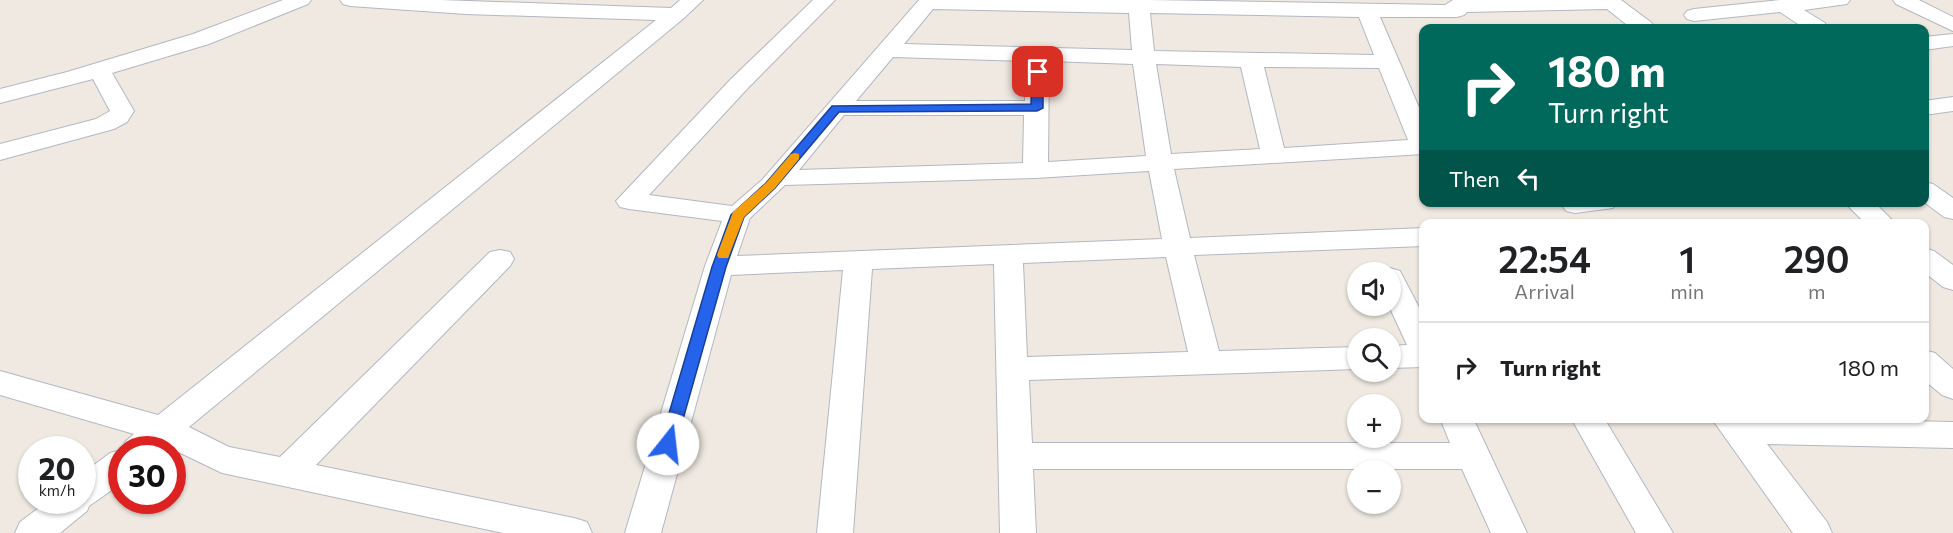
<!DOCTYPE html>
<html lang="en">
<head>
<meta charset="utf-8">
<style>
	body { margin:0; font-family:Commissioner,sans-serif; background:#f2f2f2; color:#202124; height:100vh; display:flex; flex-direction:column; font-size:22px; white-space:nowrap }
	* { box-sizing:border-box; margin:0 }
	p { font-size:20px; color:#757577 }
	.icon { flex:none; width:33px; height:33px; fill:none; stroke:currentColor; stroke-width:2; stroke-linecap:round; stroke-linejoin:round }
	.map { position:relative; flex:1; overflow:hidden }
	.details { position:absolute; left:1419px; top:219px; width:510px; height:204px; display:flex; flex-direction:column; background:#fff; border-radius:12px; box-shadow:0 2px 4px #0004 }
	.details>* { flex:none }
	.hud { position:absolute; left:1419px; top:24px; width:510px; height:183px; border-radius:12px; box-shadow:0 2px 4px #0004; background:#00695c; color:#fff; overflow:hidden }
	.tools { position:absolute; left:1347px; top:262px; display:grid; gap:12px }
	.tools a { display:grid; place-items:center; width:54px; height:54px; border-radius:50%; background:#fff; box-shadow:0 2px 4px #0004; font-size:30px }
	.speed { position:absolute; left:18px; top:436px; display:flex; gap:12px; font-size:30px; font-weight:700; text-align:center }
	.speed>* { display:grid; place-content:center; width:78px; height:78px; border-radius:50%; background:#fff; box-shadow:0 2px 4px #0004; line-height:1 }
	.speed small { font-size:15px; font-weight:400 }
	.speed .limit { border:9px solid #d22; background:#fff; color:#111 }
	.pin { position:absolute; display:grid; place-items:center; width:51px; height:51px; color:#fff; margin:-26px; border-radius:12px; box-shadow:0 3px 9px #0006 }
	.me { position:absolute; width:66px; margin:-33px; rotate:16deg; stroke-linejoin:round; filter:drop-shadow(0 0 4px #0008) }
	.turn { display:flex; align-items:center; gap:21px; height:126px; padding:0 30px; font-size:27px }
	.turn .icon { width:78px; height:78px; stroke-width:2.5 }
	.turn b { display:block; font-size:42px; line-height:51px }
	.then { display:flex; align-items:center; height:57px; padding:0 30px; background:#0003; gap:12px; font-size:22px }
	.eta { display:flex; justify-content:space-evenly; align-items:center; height:102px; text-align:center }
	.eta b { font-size:36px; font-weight:600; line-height:42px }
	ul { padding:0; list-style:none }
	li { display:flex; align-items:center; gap:18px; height:90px; padding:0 30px; border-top:2px solid #e0e0e0 }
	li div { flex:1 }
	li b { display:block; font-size:22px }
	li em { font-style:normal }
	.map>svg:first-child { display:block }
</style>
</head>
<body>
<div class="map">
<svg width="1953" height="533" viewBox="0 0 1953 533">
	<rect width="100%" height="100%" fill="#efe9e1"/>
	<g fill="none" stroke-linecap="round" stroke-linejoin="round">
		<!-- minor casing -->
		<g stroke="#b4b7c1" stroke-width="2">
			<path id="minor" d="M 283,0 L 311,0 L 308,4 L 209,44 L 112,73 L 134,111 L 127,122 L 114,129 L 0,160 L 0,144 L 96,119 L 110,111 L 93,79 L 0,103 L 0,89 L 67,72 L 193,34 Z
				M 340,0 L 440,0 L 671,8 L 680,0 L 703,0 L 684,18 L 189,427 L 229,447 L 280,457 L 490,252 L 500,250 L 510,252 L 514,259 L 510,266 L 316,465 L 574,518 L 587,522 L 592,533 L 503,533 L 222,473 L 166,446 L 161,450 L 122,450 L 122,483 L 89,506 L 87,511 L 60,533 L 15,533 L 20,522 L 48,501 L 82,501 L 82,474 L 110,453 L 121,450 L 126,441 L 134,434 L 0,395 L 0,371 L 158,415 L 656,20 L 466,14 L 350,6 L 343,4 Z
				M 813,0 L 835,0 L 747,89 L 649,195 L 732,206 L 762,180 L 919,0 L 1148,0 L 1445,5 L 1453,0 L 1621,0 L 1652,23 L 1654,28 L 1631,28 L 1607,9 L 1467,12 L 1464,15 L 1457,17 L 1380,17 L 1424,119 L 1424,154 L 1174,169 L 1190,238 L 1424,228 L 1424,246 L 1194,255 L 1219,351 L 1358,347 L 1358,369 L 1029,380 L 1032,443 L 1450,443 L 1440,418 L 1473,418 L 1527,533 L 1491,533 L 1462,469 L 1033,469 L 1036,533 L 1000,533 L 994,264 L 872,269 L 853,533 L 817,533 L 843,270 L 731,275 L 661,533 L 625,533 L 705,266 L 722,221 L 629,209 L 620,207 L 616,201 L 731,79 ZM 933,9 L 1129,13 L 1132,50 L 904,44 ZM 1150,13 L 1359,17 L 1374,55 L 1154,51 ZM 893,57 L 1027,61 L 1025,101 L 856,101 ZM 1049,61 L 1133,64 L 1146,156 L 1048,162 ZM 1156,64 L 1241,67 L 1260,149 L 1171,154 ZM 1264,67 L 1379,68 L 1408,140 L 1284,148 ZM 844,115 L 1024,115 L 1023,163 L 799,170 ZM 1149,171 L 1162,239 L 737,256 L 750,218 L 785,185 L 1035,178 ZM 1166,257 L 1188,352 L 1027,357 L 1023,263 Z
				M 1780,0 L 1850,0 L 1847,4 L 1804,10 L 1825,23 L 1827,28 L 1804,28 L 1780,12 L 1694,21 L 1687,19 L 1684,15 L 1687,11 L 1694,9 Z
				M 1893,0 L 1919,0 L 1953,17 L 1953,31 L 1896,4 Z
				M 1953,34 L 1953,46 L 1924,50 L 1924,37 Z
				M 1953,97 L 1953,111 L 1924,115 L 1924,101 Z
				M 1924,182 L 1933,184 L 1953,198 L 1953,219 L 1944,217 L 1924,202 Z
				M 1563,202 L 1617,202 L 1613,208 L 1575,213 L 1566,211 L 1562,205 Z
				M 1844,202 L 1874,202 L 1896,224 L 1866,224 Z
				M 1924,248 L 1934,251 L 1953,265 L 1953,290 L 1943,287 L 1924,272 Z
				M 1390,268 L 1400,271 L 1424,317 L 1424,367 L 1390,368 L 1390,346 L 1407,345 L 1389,306 L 1390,306 L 1390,273 L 1379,273 Z
				M 1924,350 L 1935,353 L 1953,369 L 1953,399 L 1942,395 L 1924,380 Z
				M 1571,418 L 1604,418 L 1673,533 L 1636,533 Z
				M 1760,418 L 1953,422 L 1953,448 L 1767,444 L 1827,522 L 1832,533 L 1793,533 L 1712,419 Z"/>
		</g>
		<!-- minor -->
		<use href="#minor" fill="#fff" fill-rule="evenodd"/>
	</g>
	<!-- route -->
	<path fill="#2563eb" stroke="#184099" stroke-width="1.5" d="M 1038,69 L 1043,72 L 1043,108 L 1037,111 L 839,112 L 775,188 L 744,217 L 726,267 L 676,444 L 674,449 L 668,450 L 663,449 L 660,444 L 712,267 L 731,215 L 766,183 L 832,106 L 1031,104 L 1032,72 Z"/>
	<!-- slow -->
	<path fill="#f59e0b" d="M 795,153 L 799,154 L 799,159 L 775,188 L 744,217 L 728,258 L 719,258 L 717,255 L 733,212 L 766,183 L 791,154 Z"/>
</svg>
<div class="tools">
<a><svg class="icon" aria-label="sound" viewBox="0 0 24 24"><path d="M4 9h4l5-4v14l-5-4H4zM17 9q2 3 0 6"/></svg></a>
<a><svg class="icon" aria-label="search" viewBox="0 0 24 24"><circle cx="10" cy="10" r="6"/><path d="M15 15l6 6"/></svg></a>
<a>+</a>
<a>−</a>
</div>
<div class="speed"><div>20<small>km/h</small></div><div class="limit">30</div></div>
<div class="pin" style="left:1038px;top:72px;background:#d93025"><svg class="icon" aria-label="arrive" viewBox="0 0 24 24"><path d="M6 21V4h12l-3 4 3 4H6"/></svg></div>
<svg class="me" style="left:668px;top:444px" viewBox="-20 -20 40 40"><circle r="19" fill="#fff"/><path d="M0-13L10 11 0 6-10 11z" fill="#2563eb"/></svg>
<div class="hud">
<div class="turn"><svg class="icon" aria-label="right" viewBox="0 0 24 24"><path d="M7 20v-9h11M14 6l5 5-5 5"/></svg><div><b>180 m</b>Turn right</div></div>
<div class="then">Then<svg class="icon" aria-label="left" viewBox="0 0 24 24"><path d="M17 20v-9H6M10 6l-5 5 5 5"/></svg></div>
</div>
<section class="details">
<div class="eta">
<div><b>22:54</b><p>Arrival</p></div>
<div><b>1</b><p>min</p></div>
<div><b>290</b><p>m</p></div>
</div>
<ul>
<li><svg class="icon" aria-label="right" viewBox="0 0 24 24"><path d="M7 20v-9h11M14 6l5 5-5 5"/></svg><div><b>Turn right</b></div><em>180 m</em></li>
</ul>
</section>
</div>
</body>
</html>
